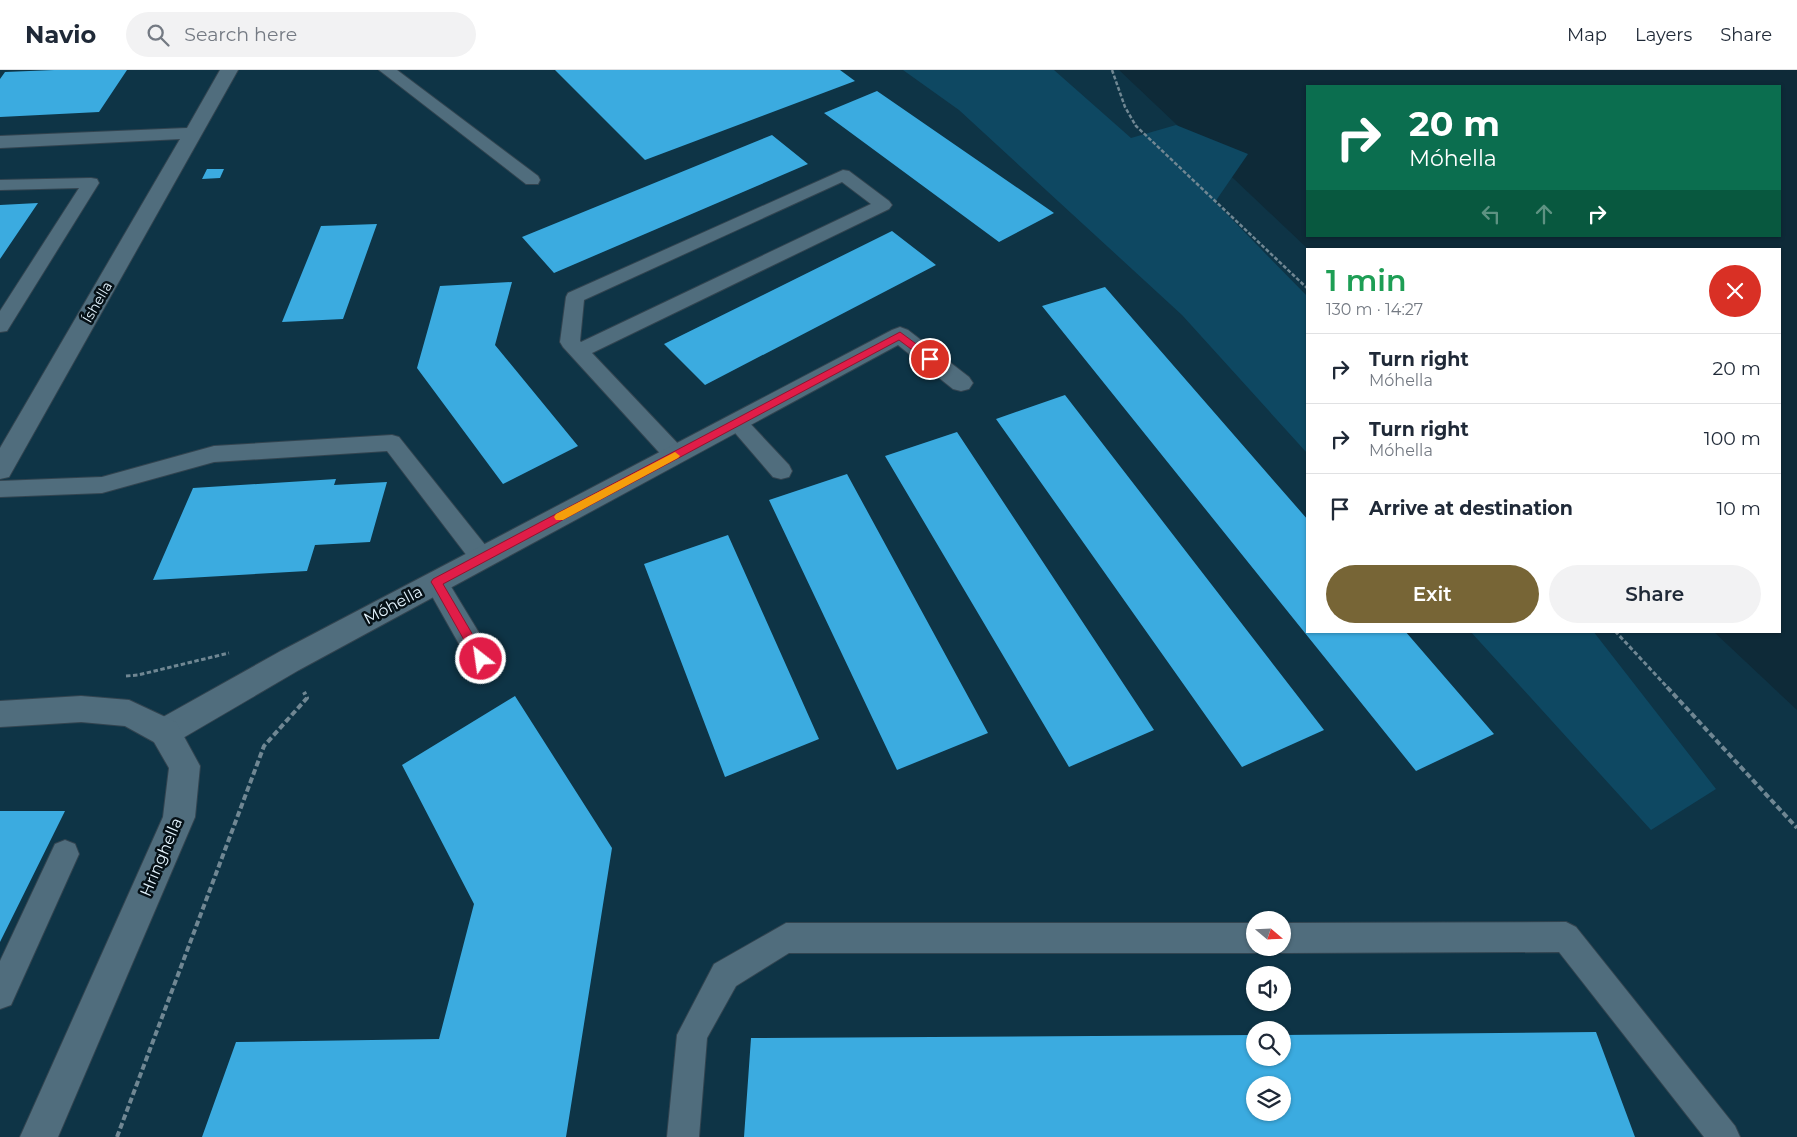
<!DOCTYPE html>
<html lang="en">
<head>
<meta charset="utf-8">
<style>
	body { margin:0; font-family:Montserrat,sans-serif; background:#f2f2f3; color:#1f2937; height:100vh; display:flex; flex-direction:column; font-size:19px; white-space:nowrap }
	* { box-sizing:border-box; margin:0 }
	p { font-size:16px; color:#747a83 }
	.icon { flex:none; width:28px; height:28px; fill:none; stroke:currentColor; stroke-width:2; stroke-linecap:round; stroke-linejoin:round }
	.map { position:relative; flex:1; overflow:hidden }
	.panel { position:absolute; left:1306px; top:178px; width:475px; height:385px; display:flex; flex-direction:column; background:#fff; border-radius:0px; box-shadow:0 1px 4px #0004 }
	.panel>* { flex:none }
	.guide { position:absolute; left:1306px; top:15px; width:475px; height:152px; border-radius:0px; box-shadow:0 1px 4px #0004; background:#0b6e4f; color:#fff; overflow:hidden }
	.needle { width:32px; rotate:109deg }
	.tools { position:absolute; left:1246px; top:841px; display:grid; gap:10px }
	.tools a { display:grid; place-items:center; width:45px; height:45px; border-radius:50%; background:#fff; box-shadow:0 1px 4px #0004; font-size:25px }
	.pin { position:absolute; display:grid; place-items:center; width:42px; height:42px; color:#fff; margin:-21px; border:2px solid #fff; border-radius:50%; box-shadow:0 1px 5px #0007 }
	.me { position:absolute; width:55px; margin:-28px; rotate:330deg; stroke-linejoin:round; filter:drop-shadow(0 0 4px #0008) }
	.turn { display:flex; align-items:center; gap:18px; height:105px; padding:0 20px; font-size:22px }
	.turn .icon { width:65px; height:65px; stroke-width:2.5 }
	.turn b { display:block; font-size:35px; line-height:42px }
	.lanes { display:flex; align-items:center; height:48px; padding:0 20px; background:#0003; justify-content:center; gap:25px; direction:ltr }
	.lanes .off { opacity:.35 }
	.round { display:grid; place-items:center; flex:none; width:52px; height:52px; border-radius:26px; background:#f2f2f3 }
	.head { display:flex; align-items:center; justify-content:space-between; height:85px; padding:0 20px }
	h1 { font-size:30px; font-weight:600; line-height:38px; color:#1e9e55 }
	.action { display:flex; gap:10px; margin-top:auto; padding:10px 20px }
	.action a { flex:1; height:58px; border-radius:30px; background:#776536; color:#fff; font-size:20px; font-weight:600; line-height:58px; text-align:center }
	.action a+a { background:#f2f2f3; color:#1f2937 }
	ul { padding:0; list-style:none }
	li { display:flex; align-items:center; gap:15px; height:70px; padding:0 20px; border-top:1px solid #e0e1e3 }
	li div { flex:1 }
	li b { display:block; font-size:19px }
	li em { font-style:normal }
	header { display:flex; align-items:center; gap:30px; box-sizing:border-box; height:70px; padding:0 25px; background:#fff; border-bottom:1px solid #e0e1e3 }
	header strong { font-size:24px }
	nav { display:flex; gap:28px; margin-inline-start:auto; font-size:18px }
	.search { width:350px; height:45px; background:#f2f2f3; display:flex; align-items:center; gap:12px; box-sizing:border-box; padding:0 18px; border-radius:28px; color:#747a83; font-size:19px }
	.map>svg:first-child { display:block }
</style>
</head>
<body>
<header>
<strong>Navio</strong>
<div class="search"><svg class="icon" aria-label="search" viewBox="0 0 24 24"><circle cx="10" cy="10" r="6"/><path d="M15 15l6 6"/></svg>Search here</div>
<nav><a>Map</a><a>Layers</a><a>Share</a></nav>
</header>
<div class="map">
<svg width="1797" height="1067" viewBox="0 0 1797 1067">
	<rect width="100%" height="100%" fill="#0e2a38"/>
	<!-- built -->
	<path fill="#0e3446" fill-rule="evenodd" d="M 0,0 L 1119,0 L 1308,179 L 1308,561 L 1713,561 L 1797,640 L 1797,1067 L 0,1067 ZM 1255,850 L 1282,850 L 1282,878 L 1255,878 ZM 1255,905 L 1282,905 L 1282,932 L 1255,932 ZM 1255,960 L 1282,960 L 1282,988 L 1255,988 ZM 1255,1015 L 1282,1015 L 1282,1042 L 1255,1042 Z"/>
	<!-- green -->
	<path fill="#0e4862" d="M 903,0 L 1054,0 L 1131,68 L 1176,55 L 1248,84 L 1215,132 L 1307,226 L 1307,383 L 1182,245 L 959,40 Z
		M 1470,561 L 1593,561 L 1716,719 L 1651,760 Z"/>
	<!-- building -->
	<path fill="#3babe0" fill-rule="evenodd" d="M 54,0 L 127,0 L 99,42 L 0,47 L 0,9 L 5,2 Z
		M 555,0 L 840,0 L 855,11 L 645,90 Z
		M 877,21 L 1054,143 L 999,172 L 824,43 Z
		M 772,65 L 808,94 L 554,203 L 522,167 Z
		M 207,99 L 224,99 L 220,108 L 202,109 Z
		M 38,133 L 0,189 L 0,135 Z
		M 377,154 L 343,249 L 282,252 L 321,156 Z
		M 892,161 L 936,195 L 705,315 L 664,274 Z
		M 512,212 L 495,275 L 578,376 L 503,414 L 417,298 L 440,216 Z
		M 1105,217 L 1308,450 L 1308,561 L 1405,561 L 1494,664 L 1416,701 L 1042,236 Z
		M 1065,325 L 1324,660 L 1242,697 L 996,349 Z
		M 957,362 L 1154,660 L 1069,697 L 885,386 Z
		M 847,404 L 988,663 L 897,700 L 769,430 Z
		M 336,409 L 334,415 L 387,412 L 370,472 L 315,475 L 307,501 L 153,510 L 193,418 Z
		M 728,465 L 819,669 L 725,707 L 644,494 Z
		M 515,626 L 612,778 L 566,1067 L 202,1067 L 236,972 L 439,969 L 474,834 L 402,695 Z
		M 0,741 L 65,741 L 0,872 Z
		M 1596,962 L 1635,1067 L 744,1067 L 751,968 L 1255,965 L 1255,988 L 1282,988 L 1282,965 ZM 1255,1015 L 1282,1015 L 1282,1042 L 1255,1042 Z"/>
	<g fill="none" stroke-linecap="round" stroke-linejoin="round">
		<!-- lane casing -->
		<g stroke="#324450" stroke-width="2">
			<path id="lane" d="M 379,0 L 397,0 L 538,106 L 540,110 L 538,114 L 526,114 Z
				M 843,100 L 849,101 L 889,131 L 892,135 L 889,139 L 592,283 L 683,379 L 686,385 L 683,391 L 675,393 L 667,391 L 563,277 L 560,272 L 566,227 L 568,223 ZM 842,112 L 871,134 L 581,272 L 580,271 L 584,230 Z
				M 91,108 L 97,109 L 99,113 L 7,261 L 0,262 L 0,241 L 79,118 L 0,120 L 0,110 Z
				M 737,344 L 744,347 L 789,395 L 792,401 L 789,407 L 781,409 L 773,407 L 730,357 L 727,352 L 730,347 Z
				M 392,365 L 399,367 L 490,481 L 494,488 L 490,495 L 482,497 L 474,495 L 387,381 L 214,392 L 102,423 L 0,427 L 0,411 L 102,407 L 214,376 Z
				M 436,502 L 444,505 L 490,581 L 493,589 L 490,597 L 481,600 L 472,597 L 428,519 L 424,512 L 428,505 Z
				M 65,770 L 75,774 L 79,784 L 11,935 L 0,939 L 0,891 L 55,774 Z
				M 1566,852 L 1576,857 L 1735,1056 L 1740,1067 L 1704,1067 L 1559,882 L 1282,883 L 1271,878 L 1282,878 L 1282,853 Z
				M 786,853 L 1255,853 L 1255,878 L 1266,878 L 1255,883 L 789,883 L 736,916 L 707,968 L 699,1067 L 667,1067 L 677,965 L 714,894 Z"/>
		</g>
		<!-- street casing -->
		<g stroke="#324450" stroke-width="2">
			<path id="street" d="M 220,0 L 238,0 L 9,407 L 0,409 L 0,378 L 180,69 L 0,78 L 0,66 L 187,58 Z
				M 900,257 L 908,260 L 969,307 L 973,313 L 969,319 L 961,321 L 953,319 L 898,275 L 299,600 L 176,672 L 165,675 L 154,672 L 150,662 L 154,652 L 279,582 L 892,260 Z"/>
		</g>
		<!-- secondary casing -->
		<g stroke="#324450" stroke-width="2">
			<path id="secondary" d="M 81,626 L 129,630 L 176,652 L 200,696 L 195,747 L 58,1067 L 20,1067 L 163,747 L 169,698 L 154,672 L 125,656 L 81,652 L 0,657 L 0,631 Z"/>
		</g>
		<!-- path-far2 -->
		<path stroke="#708793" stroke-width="2.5" stroke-dasharray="4 2" stroke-linecap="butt" d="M 1112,0 L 1125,37 L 1136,56 L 1308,219"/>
		<!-- path-far1 -->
		<path stroke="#708793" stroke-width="3" stroke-dasharray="4.5 2.5" stroke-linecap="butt" d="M 1615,561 L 1668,618
			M 126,606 L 138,605 L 229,583"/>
		<!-- path -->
		<path stroke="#708793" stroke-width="4" stroke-dasharray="6 3" stroke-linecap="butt" d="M 1667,617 L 1797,758
			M 117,1067 L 264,676 L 307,628 L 304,622"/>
		<!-- lane -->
		<use href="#lane" fill="#506d7d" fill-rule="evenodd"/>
		<!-- street -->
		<use href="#street" fill="#506d7d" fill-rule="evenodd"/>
		<!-- secondary -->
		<use href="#secondary" fill="#506d7d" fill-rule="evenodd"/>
	</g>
	<!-- route -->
	<path fill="#e11d48" stroke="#92132f" d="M 900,262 L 934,287 L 934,291 L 927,291 L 899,270 L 443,514 L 487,589 L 485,593 L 477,593 L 433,515 L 431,512 L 433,509 Z"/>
	<!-- slow -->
	<path fill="#f59e0b" d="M 675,382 L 680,386 L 678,388 L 563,450 L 556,450 L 554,447 L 556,444 Z"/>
	<g text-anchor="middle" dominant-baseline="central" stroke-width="5" stroke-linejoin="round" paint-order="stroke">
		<!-- far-street labels -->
		<g font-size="14" fill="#e5f5ff" stroke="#061117">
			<text transform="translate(97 232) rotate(-60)">Íshella</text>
		</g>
		<!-- street labels -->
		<g font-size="16" fill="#e5f5ff" stroke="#061117">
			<text transform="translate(393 535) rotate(-28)">Móhella</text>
			<text transform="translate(161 787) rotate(-67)">Hringhella</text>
		</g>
	</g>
</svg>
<div class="tools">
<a><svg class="needle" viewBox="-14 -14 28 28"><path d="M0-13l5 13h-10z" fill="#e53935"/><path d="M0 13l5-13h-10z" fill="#747a83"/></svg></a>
<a><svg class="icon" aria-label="sound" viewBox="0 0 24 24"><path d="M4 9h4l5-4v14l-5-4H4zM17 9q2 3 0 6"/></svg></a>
<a><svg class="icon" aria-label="search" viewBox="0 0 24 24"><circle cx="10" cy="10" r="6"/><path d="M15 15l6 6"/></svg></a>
<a><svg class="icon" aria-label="layers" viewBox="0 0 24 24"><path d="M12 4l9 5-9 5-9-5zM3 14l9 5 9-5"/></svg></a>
</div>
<div class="pin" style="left:930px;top:289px;background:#d93025"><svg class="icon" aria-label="arrive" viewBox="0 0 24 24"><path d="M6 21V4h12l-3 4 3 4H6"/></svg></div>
<svg class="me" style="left:481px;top:589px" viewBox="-20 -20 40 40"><circle r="17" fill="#e11d48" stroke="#fff" stroke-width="3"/><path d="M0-11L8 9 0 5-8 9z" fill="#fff"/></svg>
<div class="guide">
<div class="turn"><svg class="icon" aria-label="right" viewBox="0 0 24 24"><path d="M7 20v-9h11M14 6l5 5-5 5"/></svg><div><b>20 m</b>Móhella</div></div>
<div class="lanes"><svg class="icon off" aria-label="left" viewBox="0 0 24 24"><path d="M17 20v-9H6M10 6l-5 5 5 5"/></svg><svg class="icon off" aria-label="ahead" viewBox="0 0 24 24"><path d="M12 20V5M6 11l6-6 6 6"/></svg><svg class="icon" aria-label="right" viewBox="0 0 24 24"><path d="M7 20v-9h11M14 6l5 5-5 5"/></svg></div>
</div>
<section class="panel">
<div class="head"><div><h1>1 min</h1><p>130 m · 14:27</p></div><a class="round" style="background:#d93025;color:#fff"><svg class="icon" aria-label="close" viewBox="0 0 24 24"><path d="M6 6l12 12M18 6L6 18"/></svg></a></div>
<ul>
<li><svg class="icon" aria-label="right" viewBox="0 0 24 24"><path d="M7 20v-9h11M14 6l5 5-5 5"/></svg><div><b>Turn right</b><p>Móhella</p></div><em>20 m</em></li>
<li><svg class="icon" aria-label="right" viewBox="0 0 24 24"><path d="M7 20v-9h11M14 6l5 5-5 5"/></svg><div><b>Turn right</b><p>Móhella</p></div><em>100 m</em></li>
<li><svg class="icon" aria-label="arrive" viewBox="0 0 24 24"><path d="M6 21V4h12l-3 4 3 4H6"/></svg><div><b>Arrive at destination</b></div><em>10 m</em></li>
</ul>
<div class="action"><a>Exit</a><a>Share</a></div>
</section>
</div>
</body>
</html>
